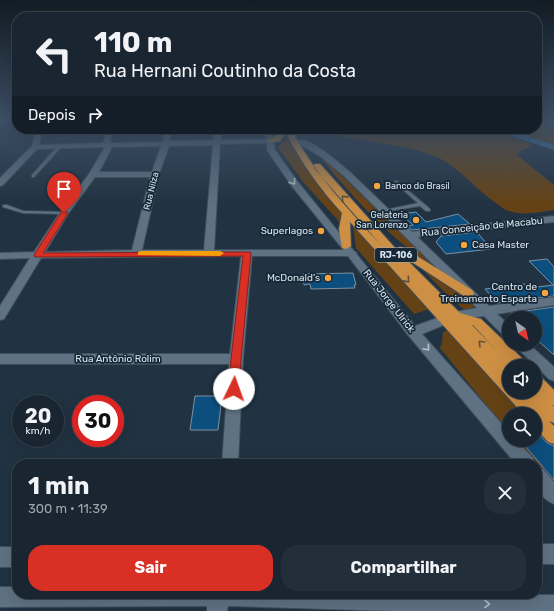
<!DOCTYPE html>
<html lang="pt">
<head>
<meta charset="utf-8">
<style>
	body { margin:0; font-family:Rubik,sans-serif; background:#222e3a; color:#f1f3f6; height:100vh; display:flex; flex-direction:column; font-size:15px; white-space:nowrap }
	* { box-sizing:border-box; margin:0 }
	p { font-size:13px; color:#9fa5ac }
	.icon { flex:none; width:22px; height:22px; fill:none; stroke:currentColor; stroke-width:2; stroke-linecap:round; stroke-linejoin:round }
	.map { position:relative; flex:1; overflow:hidden }
	.panel { position:absolute; left:12px; top:459px; width:530px; height:140px; display:flex; flex-direction:column; background:#192632; border-radius:16px; box-shadow:0 4px 16px #0002,0 0 0 1px #37434d }
	.panel>* { flex:none }
	.guide { position:absolute; left:12px; top:12px; width:530px; height:122px; border-radius:16px; box-shadow:0 4px 16px #0002,0 0 0 1px #37434d; background:#192632; color:#f1f3f6; overflow:hidden }
	.needle { width:26px; rotate:146deg }
	.tools { position:absolute; left:502px; top:311px; display:grid; gap:8px }
	.tools a { display:grid; place-items:center; width:40px; height:40px; border-radius:50%; background:#192632; box-shadow:0 4px 16px #0002,0 0 0 1px #37434d; font-size:20px }
	.speed { position:absolute; left:12px; top:395px; display:flex; gap:8px; font-size:20px; font-weight:700; text-align:center }
	.speed>* { display:grid; place-content:center; width:52px; height:52px; border-radius:50%; background:#192632; box-shadow:0 4px 16px #0002,0 0 0 1px #37434d; line-height:1 }
	.speed small { font-size:10px; font-weight:400 }
	.speed .limit { border:6px solid #d22; background:#fff; color:#111 }
	.pin { position:absolute; display:grid; place-items:center; width:34px; height:34px; color:#fff; margin:-41px -17px; border-radius:50% 50% 50% 0; rotate:-45deg; box-shadow:0 0 4px #0007 }
	.pin .icon { rotate:45deg }
	.me { position:absolute; width:44px; margin:-22px; rotate:3deg; stroke-linejoin:round; filter:drop-shadow(0 0 3px #0008) }
	.turn { display:flex; align-items:center; gap:14px; height:84px; padding:0 16px; font-size:18px }
	.turn .icon { width:52px; height:52px; stroke-width:2.5 }
	.turn b { display:block; font-size:28px; line-height:34px }
	.then { display:flex; align-items:center; height:38px; padding:0 16px; background:#0003; gap:8px; font-size:15px }
	.round { display:grid; place-items:center; flex:none; width:42px; height:42px; border-radius:16px; background:#222e3a }
	.overview { display:flex; align-items:center; justify-content:space-between; height:68px; padding:0 16px }
	h1 { font-size:24px; font-weight:700; line-height:30px }
	.primary-button { display:flex; gap:8px; margin-top:auto; padding:8px 16px }
	.primary-button a { flex:1; height:46px; border-radius:16px; background:#d93025; color:#fff; font-size:16px; font-weight:700; line-height:46px; text-align:center }
	.primary-button a+a { background:#222e3a; color:#f1f3f6 }
	.map>svg:first-child { display:block }
</style>
</head>
<body>
<div class="map">
<svg width="554" height="611" viewBox="0 0 554 611">
	<rect width="100%" height="100%" fill="#213242"/>
	<!-- green -->
	<path fill="#654215" d="M 537,120 L 554,125 L 554,145 L 507,129 L 537,129 Z
		M 321,129 L 490,129 L 529,143 L 532,146 L 522,150 L 517,155 L 554,185 L 554,210 C 541,212 522,216 509,211 C 504,210 500,206 496,203 C 476,190 461,169 439,158 C 402,141 358,145 321,129 Z
		M 288,136 C 302,165 321,189 342,213 L 342,227 L 336,218 L 304,183 L 278,147 Z
		M 322,159 L 326,159 L 342,176 L 426,257 L 435,269 C 392,239 355,201 322,159 Z
		M 353,226 L 362,236 L 429,309 L 414,314 L 356,248 Z
		M 421,268 L 459,291 L 475,307 L 465,310 L 450,298 Z
		M 450,330 L 525,414 L 509,414 L 509,433 L 440,348 L 442,343 L 443,332 Z
		M 535,425 L 554,446 L 554,485 L 515,440 L 535,440 Z"/>
	<!-- water -->
	<path fill="#3875a6" d="M 490,129 L 507,129 L 554,145 L 554,150 Z"/>
	<!-- building -->
	<path fill="#0c4f7e" stroke="#7c91a3" d="M 416,212 L 426,222 L 458,214 L 470,224 L 412,230 L 408,226 L 413,225 L 401,214 Z
		M 477,232 L 491,249 L 446,254 L 436,242 L 441,236 Z
		M 547,259 L 554,267 L 554,296 L 497,303 L 485,289 L 525,284 L 529,288 L 553,285 L 529,261 Z
		M 353,273 L 356,285 L 354,285 L 355,288 L 311,289 L 310,284 L 304,285 L 303,274 Z
		M 554,307 L 554,355 L 535,338 L 535,318 L 508,318 L 511,313 Z
		M 195,396 L 222,396 L 218,430 L 190,430 Z
		M 539,434 L 547,443 L 554,446 L 554,480 L 520,440 L 535,440 L 535,435 Z"/>
	<g fill="none" stroke-linecap="round" stroke-linejoin="round">
		<!-- lane casing -->
		<g stroke="#3f4e5b" stroke-width="2">
			<path id="lane" d="M 59,145 L 62,146 L 34,177 L 32,177 L 32,175 Z
				M 395,181 L 397,181 L 430,209 L 430,211 L 426,211 L 420,206 L 383,212 L 383,210 L 385,210 L 418,203 L 395,183 Z
				M 3,205 L 7,205 L 23,211 L 64,212 L 66,213 L 64,214 L 23,213 L 3,207 Z"/>
		</g>
		<!-- street casing -->
		<g stroke="#3f4e5b" stroke-width="2">
			<path id="street" d="M 37,129 L 43,129 L 39,145 L 103,143 L 108,129 L 114,129 L 110,141 L 112,143 L 163,142 L 165,129 L 171,129 L 170,141 L 213,140 L 214,129 L 220,129 L 221,140 L 266,139 L 265,129 L 271,129 L 273,143 L 220,144 L 214,250 L 352,250 L 357,253 L 352,256 L 252,256 L 243,359 L 238,464 L 222,464 L 229,364 L 0,364 L 0,354 L 230,354 L 241,256 L 41,258 L 4,319 L 0,320 L 0,306 L 30,258 L 0,259 L 0,253 L 34,252 L 61,211 L 89,174 L 105,147 L 37,149 L 3,185 L 0,186 L 0,178 L 32,146 ZM 213,145 L 204,250 L 142,250 L 159,174 L 169,146 ZM 161,146 L 152,172 L 99,172 L 112,147 ZM 95,177 L 150,177 L 132,250 L 45,252 L 68,214 Z
				M 554,216 L 554,222 L 410,238 L 405,235 L 410,232 Z
				M 537,544 L 554,544 L 554,564 L 537,564 Z
				M 0,547 L 17,547 L 17,567 L 0,567 Z
				M 0,587 L 17,587 L 17,594 L 554,595 L 554,611 L 394,611 L 228,606 L 227,611 L 207,611 L 207,606 L 0,607 Z"/>
		</g>
		<!-- secondary casing -->
		<g stroke="#3f4e5b" stroke-width="2">
			<path id="secondary" d="M 267,139 L 273,139 L 275,150 L 297,181 L 415,326 L 454,312 L 477,308 L 344,176 L 320,156 L 299,144 L 299,140 C 312,138 340,164 350,172 L 489,306 L 554,297 L 554,305 L 497,314 L 509,325 L 509,338 L 504,336 L 484,316 L 456,320 L 422,334 L 509,432 L 509,440 L 516,440 L 533,458 L 535,464 L 516,464 L 408,335 L 342,248 L 291,185 L 267,150 Z
				M 513,344 L 529,344 L 554,367 L 554,381 L 549,379 Z
				M 537,467 L 543,469 L 554,482 L 554,504 C 536,496 537,484 537,467 Z"/>
		</g>
		<!-- highway casing -->
		<g stroke="#3f4e5b" stroke-width="2">
			<path id="highway" d="M 281,129 L 291,129 C 314,173 347,208 381,245 L 314,168 L 314,164 L 320,164 L 396,249 L 400,247 L 404,248 L 472,290 L 474,293 L 472,296 L 464,296 L 404,257 L 460,313 L 481,319 L 526,362 L 528,366 L 509,366 L 509,376 L 505,375 L 509,380 L 509,392 L 521,392 L 524,395 L 523,392 L 535,392 L 535,374 L 540,376 L 554,390 L 554,405 L 552,405 L 554,406 L 554,423 L 549,421 L 554,426 L 554,444 L 548,442 L 535,427 L 535,414 L 523,414 L 350,222 L 351,246 L 346,249 L 342,248 L 339,229 L 342,213 C 320,189 301,162 286,133 L 280,141 L 270,143 L 266,141 L 274,137 ZM 472,325 L 473,325 L 497,351 Z"/>
		</g>
		<!-- lane -->
		<use href="#lane" fill="#5f7283" fill-rule="evenodd"/>
		<!-- street -->
		<use href="#street" fill="#5f7283" fill-rule="evenodd"/>
		<!-- secondary -->
		<use href="#secondary" fill="#5f7283" fill-rule="evenodd"/>
		<!-- highway -->
		<use href="#highway" fill="#cd8f43" fill-rule="evenodd"/>
	</g>
	<!-- one-way arrows -->
	<defs><path id="oneway-chevron" d="M-2-3.5L2.5 0L-2 3.5" fill="none" stroke-width="1.6" stroke-linecap="round" stroke-linejoin="round"/></defs>
	<g stroke="#b4c1cd">
		<use href="#oneway-chevron" transform="translate(293 182) rotate(54)"/>
		<use href="#oneway-chevron" transform="translate(427 348) rotate(49)"/>
		<use href="#oneway-chevron" transform="translate(487 604) rotate(2)"/>
	</g>
	<g stroke="#60513c">
		<use href="#oneway-chevron" transform="translate(344 198) rotate(-132)"/>
		<use href="#oneway-chevron" transform="translate(407 280) rotate(48)"/>
		<use href="#oneway-chevron" transform="translate(481 343) rotate(-135)"/>
	</g>
	<!-- sky -->
	<linearGradient id="sky" x2="0" y2="1"><stop stop-color="#121c24"/><stop offset="0.59" stop-color="#3d4f65"/><stop offset="1" stop-color="#3d4f65" stop-opacity="0"/></linearGradient>
	<rect width="554" height="205" fill="url(#sky)"/>
	<!-- route -->
	<path fill="#d93025" stroke="#8d1f18" d="M 62,211 L 64,211 L 68,213 L 43,253 L 250,252 L 251,254 L 241,359 L 240,389 L 238,392 L 234,393 L 230,392 L 229,389 L 231,359 L 243,256 L 35,257 L 34,255 Z"/>
	<!-- slow -->
	<path fill="#f59e0b" d="M 141,251 L 220,251 L 224,253 L 220,256 L 138,255 L 138,252 Z"/>
	<!-- markers -->
	<g fill="#f2a541" stroke="#172837" stroke-width="1.5">
		<circle cx="377" cy="186" r="4"/>
		<circle cx="416" cy="220" r="4"/>
		<circle cx="321" cy="231" r="4"/>
		<circle cx="464" cy="245" r="4"/>
		<circle cx="328" cy="278" r="4"/>
		<circle cx="545" cy="293" r="4"/>
	</g>
	<g text-anchor="middle" dominant-baseline="central" stroke-width="3.5" stroke-linejoin="round" paint-order="stroke">
		<!-- far-poi labels -->
		<g font-size="9" fill="#d9e3ed" stroke="#172837" text-anchor="start">
			<text x="385" y="186">Banco do Brasil</text>
			<text x="408" y="215" text-anchor="end">Gelateria<tspan x="408" dy="10">San Lorenzo</tspan></text>
		</g>
		<!-- far-street labels -->
		<g font-size="9" fill="#d9e3ed" stroke="#172837">
			<text transform="translate(151 191) rotate(-76)">Rua Nilza</text>
		</g>
		<!-- shield labels -->
		<rect fill="#172837" stroke="#9fabb6" stroke-width="1" x="375" y="248" width="42" height="14" rx="3"/>
		<g font-size="9" font-weight="bold" fill="#d9e3ed">
			<text x="396" y="255">RJ-106</text>
		</g>
		<!-- street labels -->
		<g font-size="10" fill="#d9e3ed" stroke="#172837">
			<text transform="translate(482 227) rotate(-6)">Rua Conceição de Macabu</text>
			<text transform="translate(389 301) rotate(52)">Rua Jorge Ulrick</text>
			<text x="118" y="359">Rua Antônio Rolim</text>
		</g>
		<!-- poi labels -->
		<g font-size="10" fill="#d9e3ed" stroke="#172837" text-anchor="end">
			<text x="313" y="231">Superlagos</text>
			<text x="472" y="245" text-anchor="start">Casa Master</text>
			<text x="320" y="278">McDonald's</text>
			<text x="537" y="287">Centro de<tspan x="537" dy="12">Treinamento Esparta</tspan></text>
		</g>
	</g>
</svg>
<div class="tools">
<a><svg class="needle" viewBox="-14 -14 28 28"><path d="M0-13l5 13h-10z" fill="#e53935"/><path d="M0 13l5-13h-10z" fill="#9fa5ac"/></svg></a>
<a><svg class="icon" aria-label="sound" viewBox="0 0 24 24"><path d="M4 9h4l5-4v14l-5-4H4zM17 9q2 3 0 6"/></svg></a>
<a><svg class="icon" aria-label="search" viewBox="0 0 24 24"><circle cx="10" cy="10" r="6"/><path d="M15 15l6 6"/></svg></a>
</div>
<div class="speed"><div>20<small>km/h</small></div><div class="limit">30</div></div>
<div class="pin" style="left:64px;top:213px;background:#d93025"><svg class="icon" aria-label="arrive" viewBox="0 0 24 24"><path d="M6 21V4h12l-3 4 3 4H6"/></svg></div>
<svg class="me" style="left:234px;top:389px" viewBox="-20 -20 40 40"><circle r="19" fill="#fff"/><path d="M0-13L10 11 0 6-10 11z" fill="#d93025"/></svg>
<div class="guide">
<div class="turn"><svg class="icon" aria-label="left" viewBox="0 0 24 24"><path d="M17 20v-9H6M10 6l-5 5 5 5"/></svg><div><b>110 m</b>Rua Hernani Coutinho da Costa</div></div>
<div class="then">Depois<svg class="icon" aria-label="right" viewBox="0 0 24 24"><path d="M7 20v-9h11M14 6l5 5-5 5"/></svg></div>
</div>
<section class="panel">
<div class="overview"><div><h1>1 min</h1><p>300 m · 11:39</p></div><a class="round"><svg class="icon" aria-label="close" viewBox="0 0 24 24"><path d="M6 6l12 12M18 6L6 18"/></svg></a></div>
<div class="primary-button"><a>Sair</a><a>Compartilhar</a></div>
</section>
</div>
</body>
</html>
